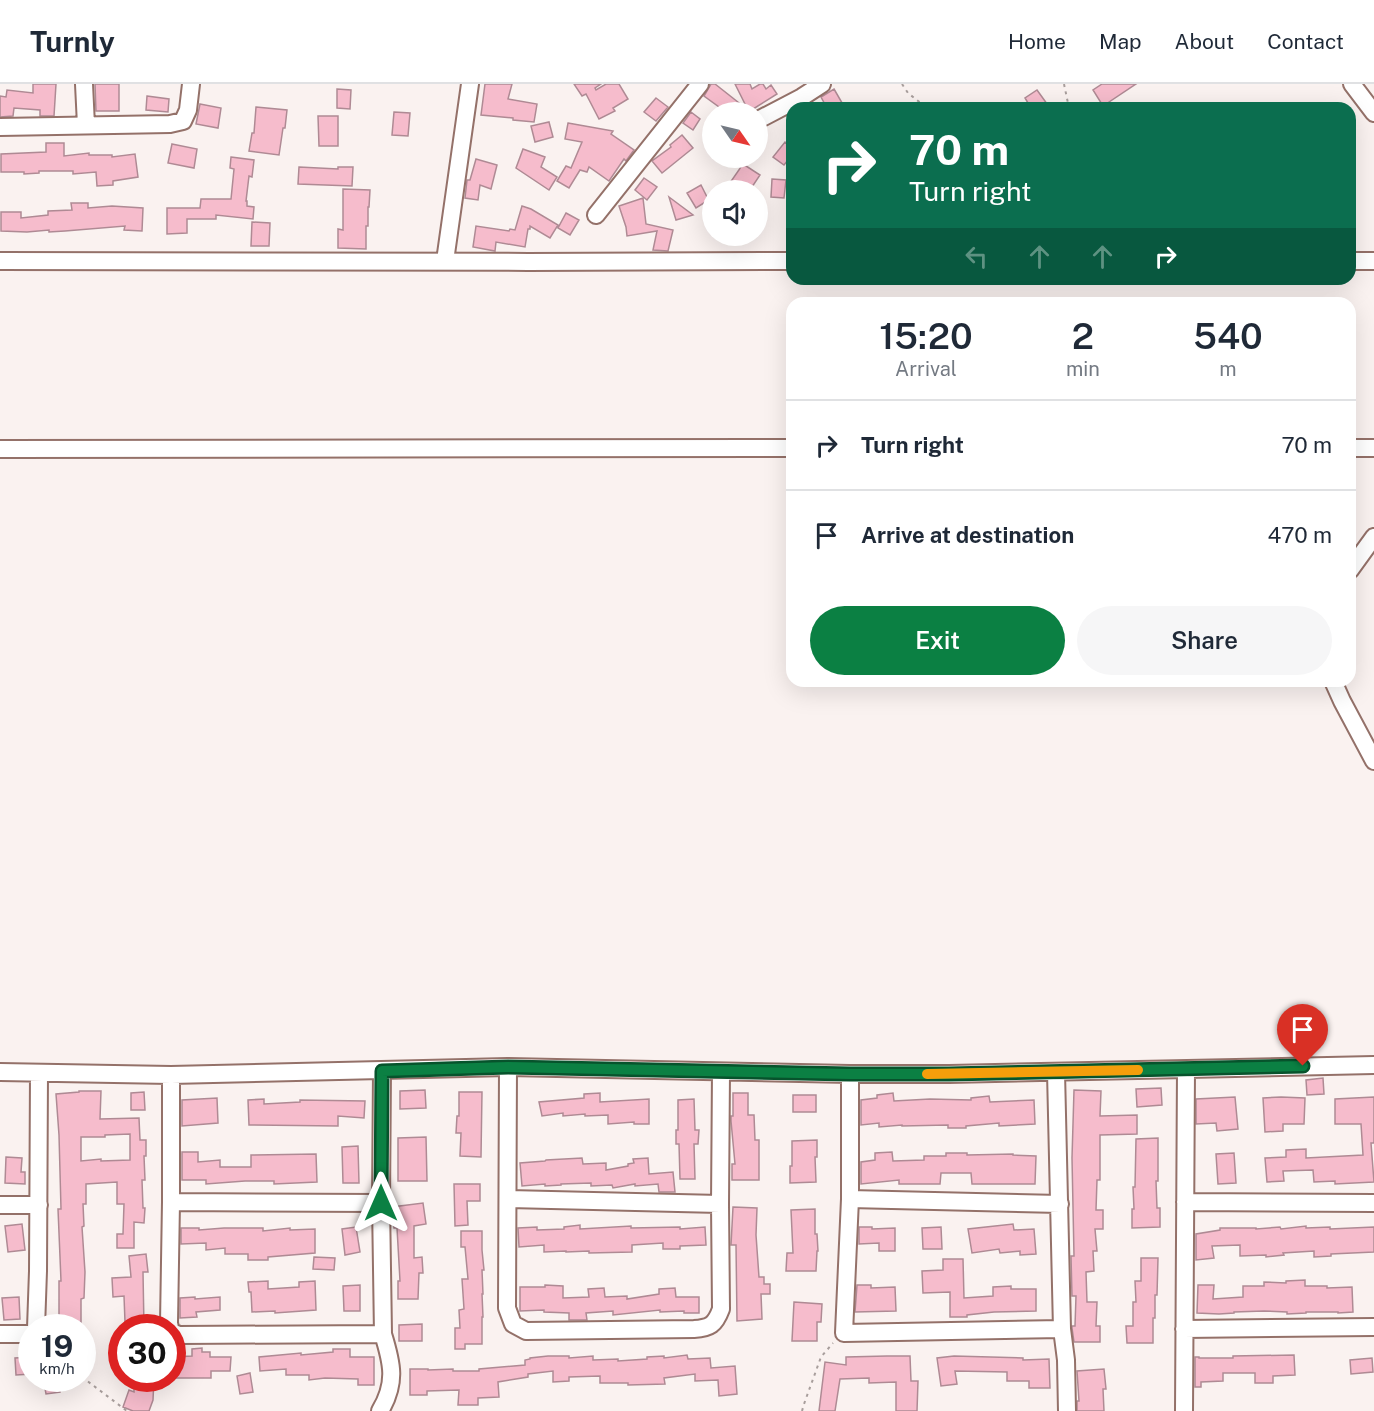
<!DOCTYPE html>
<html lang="en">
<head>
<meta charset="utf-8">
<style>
	body { margin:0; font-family:"Public Sans",sans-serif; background:#f6f6f7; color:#1f2937; height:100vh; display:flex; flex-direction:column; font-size:22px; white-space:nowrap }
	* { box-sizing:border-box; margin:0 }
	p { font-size:20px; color:#747a83 }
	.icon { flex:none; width:33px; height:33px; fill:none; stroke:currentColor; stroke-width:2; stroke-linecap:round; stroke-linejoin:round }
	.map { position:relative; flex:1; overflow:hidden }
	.details { position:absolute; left:786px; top:213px; width:570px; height:390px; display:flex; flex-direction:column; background:#fff; border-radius:18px; box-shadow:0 6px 24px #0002 }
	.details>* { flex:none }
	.guide { position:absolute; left:786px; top:18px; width:570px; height:183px; border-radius:18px; box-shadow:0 6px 24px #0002; background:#0b6e4f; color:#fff; overflow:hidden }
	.needle { width:39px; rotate:124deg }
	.fabs { position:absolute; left:702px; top:18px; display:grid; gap:12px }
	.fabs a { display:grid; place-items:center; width:66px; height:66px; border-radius:50%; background:#fff; box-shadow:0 6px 24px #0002; font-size:30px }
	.speed { position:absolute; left:18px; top:1230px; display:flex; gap:12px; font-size:30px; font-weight:700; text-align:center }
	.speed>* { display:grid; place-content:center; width:78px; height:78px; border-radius:50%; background:#fff; box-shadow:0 6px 24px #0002; line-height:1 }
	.speed small { font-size:15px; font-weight:400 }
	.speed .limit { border:9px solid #d22; background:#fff; color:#111 }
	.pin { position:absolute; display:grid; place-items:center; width:51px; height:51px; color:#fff; margin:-62px -26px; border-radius:50% 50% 50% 0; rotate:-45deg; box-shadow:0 0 6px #0007 }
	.pin .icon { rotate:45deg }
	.me { position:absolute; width:66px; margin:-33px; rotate:0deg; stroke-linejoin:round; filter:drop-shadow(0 0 4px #0008) }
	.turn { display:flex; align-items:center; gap:21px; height:126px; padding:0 24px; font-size:27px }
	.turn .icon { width:78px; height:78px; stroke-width:2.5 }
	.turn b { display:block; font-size:42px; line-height:51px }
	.lanes { display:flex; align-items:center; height:57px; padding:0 24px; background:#0003; justify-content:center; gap:30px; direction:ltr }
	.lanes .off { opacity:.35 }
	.eta { display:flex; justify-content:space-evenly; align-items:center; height:102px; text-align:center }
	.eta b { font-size:36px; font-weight:600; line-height:42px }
	.cta { display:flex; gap:12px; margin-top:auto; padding:12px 24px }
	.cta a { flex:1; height:69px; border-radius:36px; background:#0b8043; color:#fff; font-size:24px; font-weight:600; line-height:69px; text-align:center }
	.cta a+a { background:#f6f6f7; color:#1f2937 }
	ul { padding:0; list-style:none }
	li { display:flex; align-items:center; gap:18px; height:90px; padding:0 24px; border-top:2px solid #e0e1e3 }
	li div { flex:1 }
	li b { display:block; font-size:22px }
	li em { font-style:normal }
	header { display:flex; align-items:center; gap:36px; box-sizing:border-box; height:84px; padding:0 30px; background:#fff; border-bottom:2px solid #e0e1e3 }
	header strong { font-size:28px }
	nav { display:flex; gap:33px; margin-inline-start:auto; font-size:21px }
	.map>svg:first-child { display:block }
</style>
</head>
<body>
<header>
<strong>Turnly</strong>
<nav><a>Home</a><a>Map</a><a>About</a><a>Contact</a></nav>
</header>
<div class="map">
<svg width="1374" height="1327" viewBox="0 0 1374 1327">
	<rect width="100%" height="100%" fill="#faf2f0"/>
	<!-- building -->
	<path fill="#f6bccc" stroke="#af8a94" stroke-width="1.5" fill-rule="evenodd" d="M 33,0 L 56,0 L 54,32 L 40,32 L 40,26 L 14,24 L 13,32 L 0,33 L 0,12 L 6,13 L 7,6 L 33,9 Z
		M 95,0 L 119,0 L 119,27 L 96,27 Z
		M 485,0 L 512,0 L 508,15 L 537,20 L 534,38 L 513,36 L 513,34 L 481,31 Z
		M 574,0 L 601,0 L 595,4 L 596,6 L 606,0 L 619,0 L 628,15 L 613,24 L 615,27 L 599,35 L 586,10 L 582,12 Z
		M 711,0 L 715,0 L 748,26 L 735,0 L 750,0 L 752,5 L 760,0 L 763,0 L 766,5 L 771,1 L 777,10 L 750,27 L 751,28 L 726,28 L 704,12 Z
		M 1102,0 L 1136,0 L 1103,22 L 1093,6 Z
		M 337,5 L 351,6 L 350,25 L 337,24 Z
		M 834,5 L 845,24 L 827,24 L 821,13 Z
		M 1037,6 L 1050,24 L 1031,24 L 1025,14 Z
		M 147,12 L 169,15 L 168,28 L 146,26 Z
		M 656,14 L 668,23 L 656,37 L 644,28 Z
		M 200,20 L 221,24 L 218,44 L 196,40 Z
		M 256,23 L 287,26 L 285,44 L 283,44 L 279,71 L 249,67 L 252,49 L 254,49 Z
		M 394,28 L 410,29 L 408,52 L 392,51 Z
		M 691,28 L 700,35 L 693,46 L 683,39 Z
		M 318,32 L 338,32 L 338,62 L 319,62 Z
		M 549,38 L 553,53 L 535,58 L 531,42 Z
		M 568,39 L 613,47 L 611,50 L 634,66 L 626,77 L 624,75 L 609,97 L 589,83 L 587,88 L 580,86 L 569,104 L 557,97 L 566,82 L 571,84 L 582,58 L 565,55 Z
		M 682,51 L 693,64 L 662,89 L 652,77 L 671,63 L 670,61 Z
		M 785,58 L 792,64 L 792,71 L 784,81 L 773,73 Z
		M 46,59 L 64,59 L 64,72 L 89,69 L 89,71 L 112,71 L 112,73 L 135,70 L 138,93 L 113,97 L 113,101 L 97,102 L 96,88 L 73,90 L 73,87 L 39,87 L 39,89 L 24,90 L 24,88 L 1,88 L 1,70 L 46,68 Z
		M 172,60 L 197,65 L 194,84 L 168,79 Z
		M 523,65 L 545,73 L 541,83 L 557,93 L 549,106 L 516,84 Z
		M 231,73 L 254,76 L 252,93 L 249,92 L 246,117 L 247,117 L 247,122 L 254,123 L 253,135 L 216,131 L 216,135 L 187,135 L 187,149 L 167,150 L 167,124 L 200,124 L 201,115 L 231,115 L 234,85 L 230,84 Z
		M 476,75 L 497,81 L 491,105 L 480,101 L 478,116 L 465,114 L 467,96 L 470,96 Z
		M 743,80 L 760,91 L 750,106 L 725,106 Z
		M 299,83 L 338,85 L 338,83 L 353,83 L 352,102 L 298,100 Z
		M 644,94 L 657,103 L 647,116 L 635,106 Z
		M 772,95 L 786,96 L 784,114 L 771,113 Z
		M 701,101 L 707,113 L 707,117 L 696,124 L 687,109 Z
		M 343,105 L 370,106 L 369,123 L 368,123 L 368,142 L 366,142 L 366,165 L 338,164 L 338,145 L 343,146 Z
		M 669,113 L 693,131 L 676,136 Z
		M 643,114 L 646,140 L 673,146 L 668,167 L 653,166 L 657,147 L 627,152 L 626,143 L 619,122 Z
		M 71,119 L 88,119 L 88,124 L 112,122 L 143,124 L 142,147 L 124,146 L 125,142 L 65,147 L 49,148 L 49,146 L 27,148 L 1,147 L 1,128 L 21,128 L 21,134 L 48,131 L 48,127 L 72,126 Z
		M 522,122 L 531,125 L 558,141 L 550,154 L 530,142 L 530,145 L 528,145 L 525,163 L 496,158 L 495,167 L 473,163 L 476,142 L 509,147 L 510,145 L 515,146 Z
		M 566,129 L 579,136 L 570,151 L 558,144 Z
		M 252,138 L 270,139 L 269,162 L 251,162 Z
		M 1323,994 L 1324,1010 L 1307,1011 L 1306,996 Z
		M 1161,1004 L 1162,1021 L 1137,1023 L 1136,1005 Z
		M 425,1006 L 426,1024 L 400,1025 L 400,1007 Z
		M 1074,1006 L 1101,1007 L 1100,1032 L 1137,1031 L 1137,1050 L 1100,1051 L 1100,1096 L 1097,1096 L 1096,1126 L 1103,1126 L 1103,1145 L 1095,1145 L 1097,1167 L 1093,1167 L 1094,1187 L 1086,1188 L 1087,1218 L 1097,1218 L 1096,1242 L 1100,1242 L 1100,1258 L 1074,1258 L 1072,1244 L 1072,1242 L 1075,1242 L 1076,1212 L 1072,1212 L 1071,1172 L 1074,1172 L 1072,1074 Z
		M 79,1007 L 101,1007 L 100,1035 L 139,1034 L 140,1056 L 146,1056 L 146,1072 L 144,1072 L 145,1096 L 142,1096 L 143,1124 L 145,1124 L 144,1139 L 134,1138 L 134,1164 L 117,1164 L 117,1150 L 123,1150 L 124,1120 L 117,1120 L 117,1098 L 86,1100 L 86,1120 L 83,1120 L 84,1142 L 82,1143 L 85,1188 L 84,1214 L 81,1215 L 81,1238 L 59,1238 L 59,1197 L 61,1197 L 58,1125 L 61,1125 L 59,1051 L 56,1010 L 79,1008 ZM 130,1050 L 130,1076 L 101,1077 L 101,1075 L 81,1077 L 81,1053 L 105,1053 L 105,1051 Z
		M 144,1008 L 145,1026 L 131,1026 L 131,1009 Z
		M 459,1008 L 482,1008 L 481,1073 L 460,1072 L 461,1049 L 456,1049 L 457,1032 L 459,1032 Z
		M 600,1009 L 600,1018 L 649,1015 L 649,1040 L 634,1040 L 634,1038 L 608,1040 L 608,1031 L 585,1032 L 585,1030 L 563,1032 L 563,1029 L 542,1032 L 539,1018 L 584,1014 L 584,1010 Z
		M 733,1009 L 748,1009 L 748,1031 L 754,1031 L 755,1056 L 759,1056 L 759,1096 L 732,1096 L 732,1080 L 735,1080 L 731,1037 L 731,1032 L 733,1032 Z
		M 893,1009 L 894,1017 L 930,1015 L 971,1016 L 971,1014 L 989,1012 L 990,1018 L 1034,1016 L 1035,1040 L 999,1042 L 999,1039 L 966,1042 L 966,1044 L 948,1044 L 948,1041 L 902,1042 L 902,1041 L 879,1043 L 879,1039 L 861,1041 L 861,1016 L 877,1014 L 877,1011 Z
		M 793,1011 L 816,1011 L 816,1028 L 793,1028 Z
		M 1235,1013 L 1238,1045 L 1217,1047 L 1216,1039 L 1196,1040 L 1196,1015 Z
		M 1281,1013 L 1305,1014 L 1304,1040 L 1283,1040 L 1283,1047 L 1265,1048 L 1263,1014 Z
		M 1374,1013 L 1374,1059 L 1371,1059 L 1374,1098 L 1335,1100 L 1335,1097 L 1314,1098 L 1313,1086 L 1283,1087 L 1284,1097 L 1267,1098 L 1265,1074 L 1286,1073 L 1286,1066 L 1306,1065 L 1306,1074 L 1363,1071 L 1361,1040 L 1335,1040 L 1335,1015 Z
		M 217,1014 L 218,1039 L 182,1042 L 182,1016 Z
		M 264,1015 L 264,1020 L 300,1018 L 300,1016 L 365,1017 L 364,1034 L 338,1032 L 338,1042 L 249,1041 L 248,1016 Z
		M 694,1015 L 695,1046 L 699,1046 L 698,1060 L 694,1060 L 695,1095 L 680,1095 L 679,1060 L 676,1060 L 676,1046 L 678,1046 L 678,1016 Z
		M 426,1053 L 427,1097 L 398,1097 L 398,1054 Z
		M 1158,1054 L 1158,1097 L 1156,1097 L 1157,1124 L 1160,1124 L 1160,1143 L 1132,1144 L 1132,1125 L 1134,1125 L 1133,1103 L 1135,1103 L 1136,1055 Z
		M 817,1056 L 817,1073 L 815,1073 L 816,1098 L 790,1099 L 790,1082 L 792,1082 L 792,1057 Z
		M 358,1062 L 359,1099 L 343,1099 L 342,1063 Z
		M 182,1068 L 198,1068 L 198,1078 L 220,1076 L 220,1083 L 251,1083 L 251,1071 L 316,1070 L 317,1098 L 274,1100 L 274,1097 L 245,1097 L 206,1100 L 206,1096 L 182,1096 Z
		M 892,1068 L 893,1077 L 924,1076 L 924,1072 L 946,1072 L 946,1069 L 967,1069 L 967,1071 L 1013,1070 L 1013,1071 L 1036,1072 L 1035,1100 L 972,1100 L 971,1089 L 941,1089 L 940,1100 L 899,1100 L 899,1096 L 861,1100 L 861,1078 L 875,1076 L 875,1069 Z
		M 1234,1069 L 1236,1099 L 1218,1100 L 1216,1070 Z
		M 6,1073 L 22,1074 L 21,1088 L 25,1088 L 25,1100 L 5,1099 Z
		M 582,1074 L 583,1080 L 606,1079 L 606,1086 L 628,1082 L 628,1080 L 634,1079 L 633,1075 L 648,1074 L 649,1090 L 673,1088 L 675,1108 L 659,1108 L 658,1100 L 635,1102 L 635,1100 L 613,1104 L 612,1101 L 591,1102 L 591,1099 L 561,1100 L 561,1101 L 545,1102 L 545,1100 L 522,1102 L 520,1079 L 545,1077 L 546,1076 Z
		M 454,1100 L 480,1100 L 480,1117 L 467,1117 L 468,1141 L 455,1142 Z
		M 423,1119 L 426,1140 L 414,1142 L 414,1174 L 422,1173 L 423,1189 L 419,1189 L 418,1215 L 398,1215 L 398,1197 L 400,1197 L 397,1144 L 394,1144 L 392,1123 Z
		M 733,1123 L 757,1124 L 756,1151 L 759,1193 L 764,1193 L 764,1200 L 770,1200 L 770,1210 L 761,1210 L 762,1235 L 737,1237 L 736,1161 L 731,1161 Z
		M 815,1125 L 815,1150 L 817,1150 L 818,1167 L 817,1167 L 816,1187 L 786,1187 L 787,1169 L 793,1169 L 791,1126 Z
		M 22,1140 L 25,1166 L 8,1168 L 5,1142 Z
		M 1013,1140 L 1014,1146 L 1034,1145 L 1036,1170 L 1020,1171 L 1020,1167 L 1000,1169 L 999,1165 L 972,1169 L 968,1145 Z
		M 580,1141 L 580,1145 L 631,1142 L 631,1144 L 680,1143 L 680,1145 L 705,1143 L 706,1161 L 680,1162 L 680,1165 L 663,1165 L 663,1159 L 632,1161 L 632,1168 L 589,1169 L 589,1167 L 566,1168 L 566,1167 L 544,1168 L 544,1161 L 519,1163 L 518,1144 L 537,1143 L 537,1146 L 564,1145 L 564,1143 Z
		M 1306,1142 L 1306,1144 L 1330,1143 L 1330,1145 L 1374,1143 L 1374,1168 L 1331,1170 L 1331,1172 L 1314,1173 L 1314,1167 L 1283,1169 L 1284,1171 L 1266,1173 L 1266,1171 L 1240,1172 L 1240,1161 L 1212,1162 L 1214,1174 L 1196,1176 L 1196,1150 L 1220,1146 L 1220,1144 L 1256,1144 L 1256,1145 L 1280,1143 L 1281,1145 Z
		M 356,1143 L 360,1168 L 345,1171 L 342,1145 Z
		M 859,1143 L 872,1143 L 872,1145 L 895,1144 L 895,1167 L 879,1167 L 879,1159 L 859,1160 Z
		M 941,1143 L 942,1165 L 923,1165 L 922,1144 Z
		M 181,1144 L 199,1144 L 199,1146 L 224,1144 L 263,1144 L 263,1147 L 290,1144 L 290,1146 L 315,1145 L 315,1169 L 268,1173 L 268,1176 L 248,1176 L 248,1170 L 225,1170 L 225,1164 L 206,1166 L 206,1159 L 181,1160 Z
		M 461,1147 L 482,1147 L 482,1166 L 484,1186 L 482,1186 L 483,1210 L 482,1210 L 483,1233 L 482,1233 L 482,1260 L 465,1260 L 465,1265 L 455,1265 L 455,1244 L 460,1244 L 459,1226 L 464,1225 L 462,1195 L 468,1195 L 465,1163 L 461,1163 Z
		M 146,1170 L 148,1188 L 143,1188 L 144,1244 L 129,1244 L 129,1237 L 125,1238 L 124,1212 L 113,1213 L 112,1194 L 131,1193 L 129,1172 Z
		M 314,1173 L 335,1174 L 334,1186 L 313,1185 Z
		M 1141,1174 L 1158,1174 L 1157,1211 L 1155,1211 L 1155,1234 L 1153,1234 L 1153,1259 L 1127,1259 L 1126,1242 L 1133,1242 L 1133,1218 L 1136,1218 L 1135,1197 L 1141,1197 Z
		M 943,1175 L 963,1175 L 964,1214 L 993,1212 L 993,1203 L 1011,1202 L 1011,1205 L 1036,1205 L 1036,1227 L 994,1228 L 967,1231 L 967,1233 L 950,1233 L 950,1208 L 923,1209 L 922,1187 L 943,1186 Z
		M 1305,1196 L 1305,1202 L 1327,1202 L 1327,1204 L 1352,1203 L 1353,1228 L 1338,1229 L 1338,1228 L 1306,1228 L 1306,1229 L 1287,1230 L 1287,1228 L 1264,1227 L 1234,1228 L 1234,1229 L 1219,1230 L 1197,1229 L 1198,1201 L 1214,1201 L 1213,1215 L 1243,1213 L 1243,1202 L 1264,1202 L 1264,1198 L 1286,1199 L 1286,1197 Z
		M 268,1197 L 268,1205 L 299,1203 L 299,1198 L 315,1197 L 316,1226 L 275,1229 L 275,1227 L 252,1228 L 251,1208 L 249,1208 L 248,1198 Z
		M 360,1201 L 360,1227 L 344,1227 L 343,1202 Z
		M 545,1201 L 563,1202 L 563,1214 L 589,1213 L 588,1205 L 604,1204 L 605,1213 L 627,1212 L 627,1215 L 659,1210 L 659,1205 L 675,1204 L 676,1213 L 699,1213 L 699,1229 L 684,1229 L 684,1227 L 660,1228 L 660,1226 L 613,1231 L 613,1227 L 586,1229 L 587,1236 L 569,1236 L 569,1229 L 544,1228 L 544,1226 L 520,1227 L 520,1203 L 545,1203 Z
		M 857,1201 L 871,1201 L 871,1204 L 895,1203 L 896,1227 L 855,1228 Z
		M 19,1213 L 20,1235 L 4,1236 L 2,1214 Z
		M 195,1213 L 195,1215 L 220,1213 L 220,1226 L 196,1228 L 197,1233 L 180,1234 L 180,1214 Z
		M 794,1218 L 822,1220 L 821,1238 L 817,1238 L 817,1257 L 792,1257 Z
		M 422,1240 L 422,1257 L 399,1257 L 399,1241 Z
		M 202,1264 L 202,1268 L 210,1268 L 210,1273 L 231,1273 L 230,1287 L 211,1287 L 211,1294 L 172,1294 L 172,1273 L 192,1272 L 192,1265 Z
		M 333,1265 L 350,1265 L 350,1273 L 374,1273 L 374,1301 L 358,1301 L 358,1295 L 325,1294 L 309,1296 L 309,1291 L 286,1291 L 286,1285 L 260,1287 L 259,1273 L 301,1269 L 301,1271 L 333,1268 Z
		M 687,1271 L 688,1275 L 710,1274 L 711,1284 L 735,1282 L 737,1310 L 719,1312 L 718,1296 L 695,1297 L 695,1290 L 664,1294 L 665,1300 L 628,1301 L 628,1299 L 600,1299 L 600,1292 L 569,1293 L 569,1297 L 553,1298 L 553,1287 L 528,1290 L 528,1293 L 498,1298 L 499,1313 L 478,1314 L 478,1321 L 458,1321 L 459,1306 L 427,1307 L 427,1311 L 410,1311 L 410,1285 L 428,1285 L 428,1286 L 453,1285 L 453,1287 L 479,1287 L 479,1285 L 525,1281 L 525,1276 L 530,1275 L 530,1274 L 548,1272 L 569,1272 L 569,1274 L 593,1272 L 593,1276 L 618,1275 L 618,1277 L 647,1275 L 647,1273 L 664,1272 L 664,1274 Z
		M 1294,1271 L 1295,1291 L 1273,1292 L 1273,1299 L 1255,1299 L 1255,1289 L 1223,1289 L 1223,1297 L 1201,1298 L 1201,1303 L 1195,1303 L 1195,1273 L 1199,1273 L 1199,1274 L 1233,1274 L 1233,1272 Z
		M 887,1272 L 910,1272 L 911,1297 L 918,1297 L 917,1327 L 896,1327 L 896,1298 L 869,1299 L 869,1294 L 840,1295 L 835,1327 L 819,1327 L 825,1278 L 846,1281 L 846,1273 Z
		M 954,1272 L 1023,1274 L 1023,1276 L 1049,1275 L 1050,1304 L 1029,1304 L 1029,1297 L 1007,1297 L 1007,1288 L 955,1287 L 957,1300 L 941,1302 L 937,1274 Z
		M 32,1273 L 32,1290 L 16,1291 L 15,1274 Z
		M 1372,1274 L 1373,1288 L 1351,1290 L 1350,1276 Z
		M 1104,1285 L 1106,1305 L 1103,1305 L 1104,1327 L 1077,1327 L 1077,1317 L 1079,1317 L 1077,1287 Z
		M 250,1289 L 253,1308 L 240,1310 L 237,1292 Z
		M 43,1294 L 58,1294 L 60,1308 L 46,1310 Z
		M 134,1294 L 154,1294 L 153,1316 L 149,1327 L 133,1327 L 123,1323 L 129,1306 L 134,1308 Z"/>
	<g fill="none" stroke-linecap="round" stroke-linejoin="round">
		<!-- street casing -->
		<g stroke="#947169" stroke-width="20">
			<path id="street" d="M 84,0 L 86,41
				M 1352,0 L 1374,29
				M 758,36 L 802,13 L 822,0
				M 0,43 L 170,40 L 183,37 L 188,26 L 191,0
				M 596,131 L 700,0
				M 0,177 C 264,177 528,179 792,177
				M 445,177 L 470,0
				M 1350,177 L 1374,177
				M 1350,364 L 1374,364
				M 0,365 L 792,364
				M 1350,486 L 1374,453
				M 1333,597 L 1342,617 L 1374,677
				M 508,983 L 507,1224 L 513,1240 L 526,1247 L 694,1245 C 710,1244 715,1241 721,1225 L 720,1120 L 721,988
				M 0,988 L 171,991 L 508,983 L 850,990 L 949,990 L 1374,981
				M 1056,988 L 1062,1245 L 1066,1276 L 1067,1327
				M 850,990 L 850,1115 L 844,1249 L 1062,1245
				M 509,1115 L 720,1120
				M 850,1115 L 1060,1120
				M 171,1118 L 381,1119
				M 1185,1118 L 1374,1119
				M 0,1121 L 39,1121
				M 36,1244 L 38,1187 L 39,989
				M 170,1244 L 169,1239 L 171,1118 L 171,991
				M 1184,1245 L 1374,1243
				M 172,1248 L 179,1251 L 383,1250 L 381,1119 L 382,987
				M 0,1250 L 32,1250
				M 380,1327 C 397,1299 392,1279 383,1250
				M 1184,1327 L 1186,986"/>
		</g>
		<!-- path -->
		<path stroke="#a89e9c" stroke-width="2" stroke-dasharray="3 4.5" stroke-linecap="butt" d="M 902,0 L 908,9 L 927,24
			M 1064,0 L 1069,24
			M 82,1293 L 127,1327
			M 802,1327 L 804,1320 L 821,1273 L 833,1259"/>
		<!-- street -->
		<use href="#street" stroke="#fff" stroke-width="16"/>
	</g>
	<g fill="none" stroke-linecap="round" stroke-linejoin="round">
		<!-- route casing -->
		<g stroke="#07532c" stroke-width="15">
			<path id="route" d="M 381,1119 L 382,987 L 508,983 L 850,990 L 949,990 L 1303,982"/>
		</g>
		<!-- route -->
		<use href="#route" stroke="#0b8043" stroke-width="10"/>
		<!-- slow -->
		<path stroke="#f59e0b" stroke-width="10" d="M 927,990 L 1138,986"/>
	</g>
</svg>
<div class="fabs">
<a><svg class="needle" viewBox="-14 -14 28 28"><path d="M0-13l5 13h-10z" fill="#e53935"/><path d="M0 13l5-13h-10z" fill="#747a83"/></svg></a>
<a><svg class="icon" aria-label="sound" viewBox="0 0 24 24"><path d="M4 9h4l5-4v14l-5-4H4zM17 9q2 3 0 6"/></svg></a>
</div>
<div class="speed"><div>19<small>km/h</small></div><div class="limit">30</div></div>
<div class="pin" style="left:1303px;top:982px;background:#d93025"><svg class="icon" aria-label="arrive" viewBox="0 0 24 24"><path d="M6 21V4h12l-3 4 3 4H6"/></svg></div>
<svg class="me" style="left:381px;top:1119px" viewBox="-20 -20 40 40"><path d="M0-17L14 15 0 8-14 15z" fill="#0b8043" stroke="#fff" stroke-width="4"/></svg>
<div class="guide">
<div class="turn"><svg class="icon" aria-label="right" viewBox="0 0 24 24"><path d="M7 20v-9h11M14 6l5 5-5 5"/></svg><div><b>70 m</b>Turn right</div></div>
<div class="lanes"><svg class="icon off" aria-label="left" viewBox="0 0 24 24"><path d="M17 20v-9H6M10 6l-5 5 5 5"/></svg><svg class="icon off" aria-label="ahead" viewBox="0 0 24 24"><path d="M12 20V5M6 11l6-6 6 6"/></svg><svg class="icon off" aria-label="ahead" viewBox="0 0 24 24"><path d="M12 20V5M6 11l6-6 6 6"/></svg><svg class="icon" aria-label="right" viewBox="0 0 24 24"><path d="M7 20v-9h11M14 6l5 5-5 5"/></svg></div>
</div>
<section class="details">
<div class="eta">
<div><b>15:20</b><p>Arrival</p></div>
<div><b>2</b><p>min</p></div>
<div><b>540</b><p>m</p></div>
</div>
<ul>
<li><svg class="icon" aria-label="right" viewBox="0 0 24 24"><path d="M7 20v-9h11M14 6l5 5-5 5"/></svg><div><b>Turn right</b></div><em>70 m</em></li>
<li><svg class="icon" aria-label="arrive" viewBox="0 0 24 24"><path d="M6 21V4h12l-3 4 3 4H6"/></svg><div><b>Arrive at destination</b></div><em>470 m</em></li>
</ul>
<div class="cta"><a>Exit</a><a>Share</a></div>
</section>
</div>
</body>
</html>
